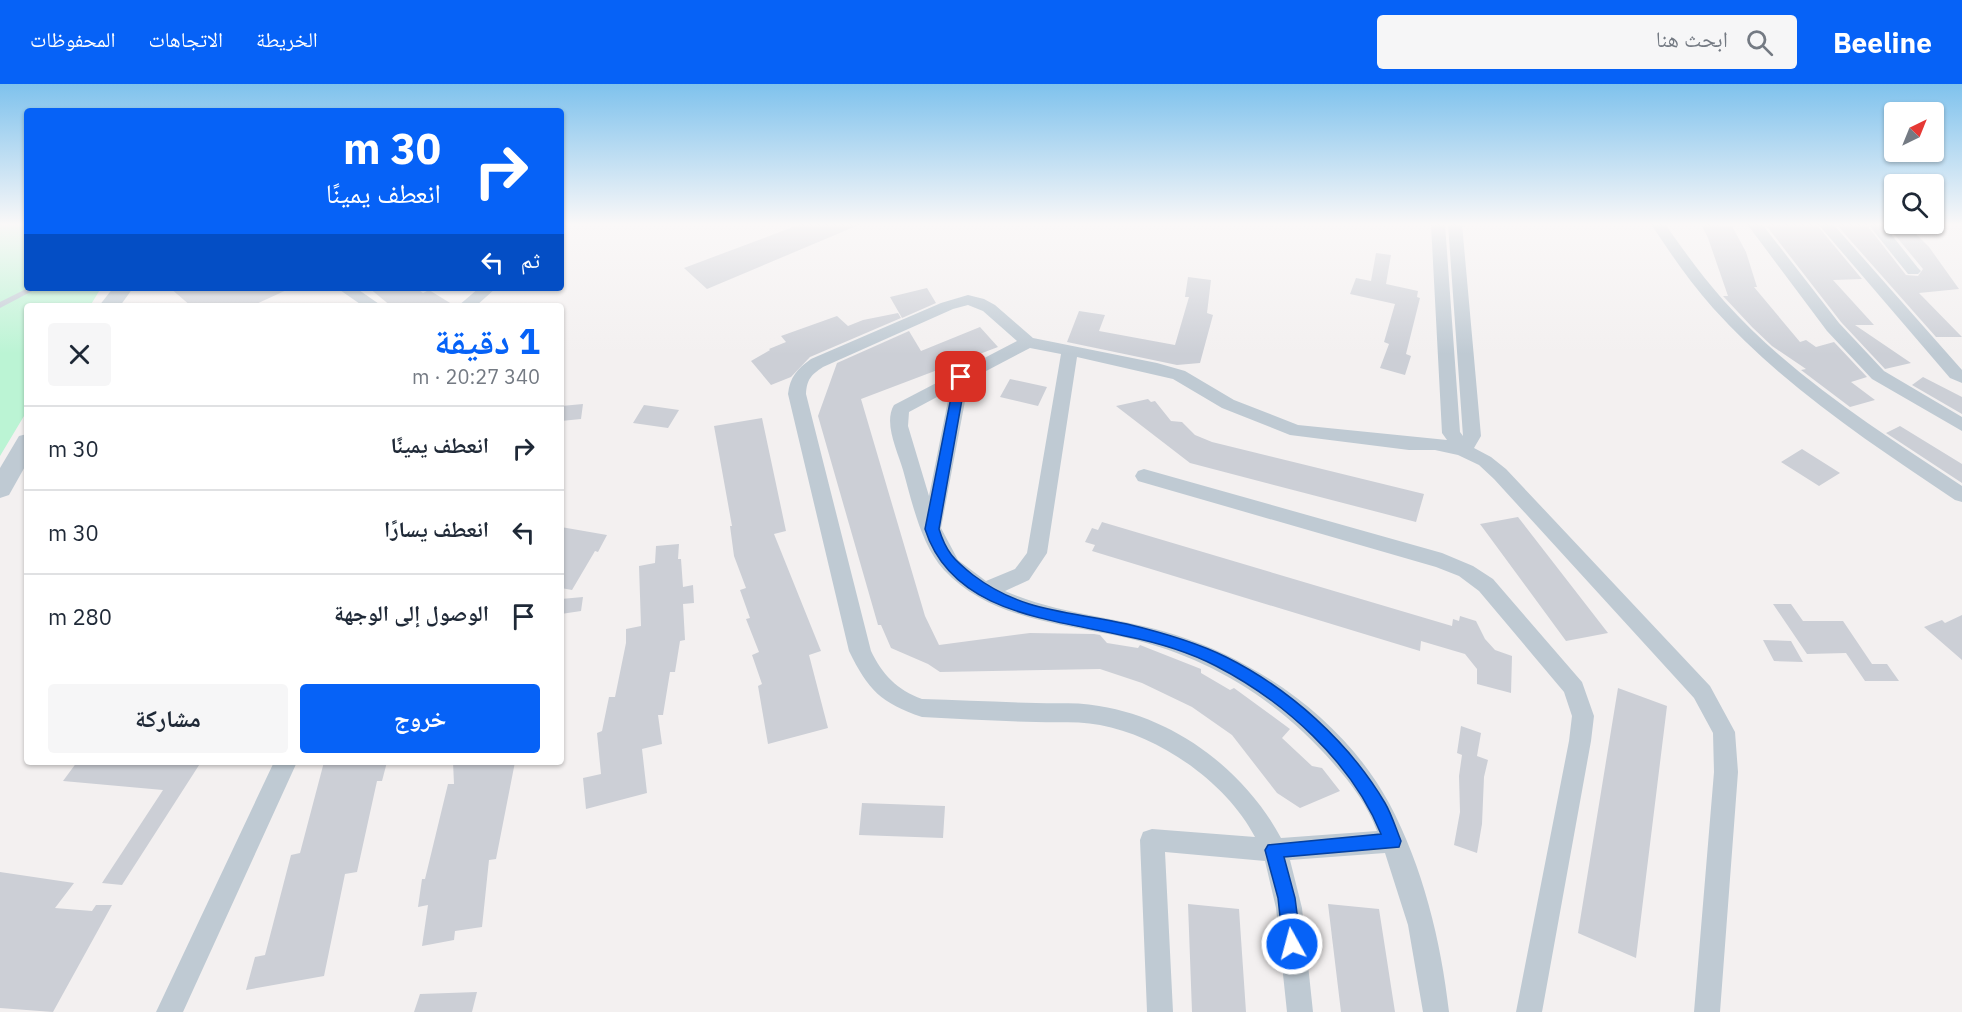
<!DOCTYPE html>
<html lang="ar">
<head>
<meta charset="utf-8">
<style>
	body { margin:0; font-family:"IBM Plex Sans","Noto Naskh Arabic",sans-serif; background:#f6f6f7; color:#1f2937; direction:rtl; height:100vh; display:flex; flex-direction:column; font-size:22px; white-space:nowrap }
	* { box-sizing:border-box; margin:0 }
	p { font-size:20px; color:#747a83 }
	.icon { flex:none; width:33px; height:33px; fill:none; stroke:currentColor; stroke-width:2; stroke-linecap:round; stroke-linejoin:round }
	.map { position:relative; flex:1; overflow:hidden; direction:ltr }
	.drawer { position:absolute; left:24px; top:219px; width:540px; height:462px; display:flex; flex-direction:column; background:#fff; border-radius:6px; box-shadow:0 2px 4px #0004; direction:rtl }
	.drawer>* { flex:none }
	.hud { position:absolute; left:24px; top:24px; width:540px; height:183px; border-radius:6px; box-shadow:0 2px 4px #0004; direction:rtl; background:#0662f7; color:#fff; overflow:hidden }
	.needle { width:39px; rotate:43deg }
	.fabs { position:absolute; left:1884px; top:18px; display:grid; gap:12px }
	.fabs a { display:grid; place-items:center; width:60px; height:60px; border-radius:6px; background:#fff; box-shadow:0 2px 4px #0004; font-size:30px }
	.pin { position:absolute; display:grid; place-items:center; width:51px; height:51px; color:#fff; margin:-26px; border-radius:12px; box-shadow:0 3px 9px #0006 }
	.me { position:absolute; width:66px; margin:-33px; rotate:353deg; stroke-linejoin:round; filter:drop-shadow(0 0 4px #0008) }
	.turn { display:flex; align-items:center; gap:21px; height:126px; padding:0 24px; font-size:27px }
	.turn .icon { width:78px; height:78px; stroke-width:2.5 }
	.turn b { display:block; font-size:42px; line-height:51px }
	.then { display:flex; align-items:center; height:57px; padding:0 24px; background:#0003; gap:12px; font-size:22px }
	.round { display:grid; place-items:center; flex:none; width:63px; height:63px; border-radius:6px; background:#f6f6f7 }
	.summary { display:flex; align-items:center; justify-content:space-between; height:102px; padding:0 24px }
	h1 { font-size:36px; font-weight:700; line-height:45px; color:#0662f7 }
	.primary-button { display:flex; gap:12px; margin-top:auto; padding:12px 24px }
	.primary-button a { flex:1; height:69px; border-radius:6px; background:#0662f7; color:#fff; font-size:24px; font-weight:700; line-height:69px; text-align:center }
	.primary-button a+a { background:#f6f6f7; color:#1f2937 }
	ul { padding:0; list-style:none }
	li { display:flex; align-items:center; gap:18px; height:84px; padding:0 24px; border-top:2px solid #e0e1e3 }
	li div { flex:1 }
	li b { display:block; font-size:22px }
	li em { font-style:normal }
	header { display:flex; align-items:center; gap:36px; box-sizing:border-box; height:84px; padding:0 30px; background:#0662f7; color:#fff }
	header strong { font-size:28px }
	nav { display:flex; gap:33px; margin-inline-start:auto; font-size:21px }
	.search { width:420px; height:54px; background:#f6f6f7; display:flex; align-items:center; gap:15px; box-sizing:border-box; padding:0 21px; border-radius:6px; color:#747a83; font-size:22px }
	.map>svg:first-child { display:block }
</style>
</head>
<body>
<header>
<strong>Beeline</strong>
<div class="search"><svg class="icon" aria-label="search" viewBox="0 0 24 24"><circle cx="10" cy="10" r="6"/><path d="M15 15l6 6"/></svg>ابحث هنا</div>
<nav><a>الخريطة</a><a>الاتجاهات</a><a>المحفوظات</a></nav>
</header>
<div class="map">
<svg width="1962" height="928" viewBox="0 0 1962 928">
	<rect width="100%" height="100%" fill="#f3f0f0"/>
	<!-- green -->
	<path fill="#bbf4d4" d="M 0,140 L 27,140 L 27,204 L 101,204 L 90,222 L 27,222 L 27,327 L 0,372 Z"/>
	<!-- building -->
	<path fill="#cccfd6" d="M 801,140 L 861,140 L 707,205 L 684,184 Z
		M 1701,140 L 1732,142 L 1746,168 L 1757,203 L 1754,203 L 1800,258 L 1806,256 L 1816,263 L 1834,258 L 1867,293 L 1851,298 L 1875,316 L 1850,323 L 1801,286 L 1806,285 L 1772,262 L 1752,243 L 1723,212 L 1728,212 L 1708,154 Z
		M 1765,140 L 1816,140 L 1862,195 L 1833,196 L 1874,241 L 1855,241 L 1911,279 L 1885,285 L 1841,238 Z
		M 1836,140 L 1866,140 L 1906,191 L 1918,192 L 1923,185 L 1886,140 L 1906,140 L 1929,163 L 1959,205 L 1919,209 L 1962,253 L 1936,253 Z
		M 1376,169 L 1391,171 L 1386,200 L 1418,207 L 1417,213 L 1420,214 L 1406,270 L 1411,272 L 1405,291 L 1380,284 L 1389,260 L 1384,258 L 1395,220 L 1350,210 L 1356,194 L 1371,197 Z
		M 1188,193 L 1211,196 L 1207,229 L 1213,231 L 1200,279 L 1177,281 L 1067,258 L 1079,227 L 1105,231 L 1099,247 L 1175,261 L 1189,213 L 1185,213 Z
		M 170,204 L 291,204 L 252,222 L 191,222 Z
		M 369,204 L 416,204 L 423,209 L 429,206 L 455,222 L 391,222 Z
		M 927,204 L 936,219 L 902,234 L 890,213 Z
		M 898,229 L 901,234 L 810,273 L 791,293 L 771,301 L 751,277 L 770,266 L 769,265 L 786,258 L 781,252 L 837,232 L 848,242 L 863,236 Z
		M 980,243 L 998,263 L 861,315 L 925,532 L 939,561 L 1030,549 L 1094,550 L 1100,551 L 1107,559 L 1138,564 L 1140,561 L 1201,585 L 1201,589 L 1230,606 L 1234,604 L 1290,645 L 1282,654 L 1312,682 L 1322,684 L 1340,707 L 1300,724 L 1277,709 L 1232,651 L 1192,623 L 1142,599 L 1100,585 L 940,588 L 928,580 L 891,564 L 881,541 L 878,541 L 818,332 L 837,279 L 909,247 L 921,267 Z
		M 1923,293 L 1962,313 L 1962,330 L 1912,301 Z
		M 1010,295 L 1047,303 L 1038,322 L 1000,313 Z
		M 1148,315 L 1151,318 L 1155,317 L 1171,337 L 1182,338 L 1195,351 L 1212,358 L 1424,410 L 1416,438 L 1190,379 L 1116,322 Z
		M 583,320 L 581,335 L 561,337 L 561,322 Z
		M 644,321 L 679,326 L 668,344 L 633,339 Z
		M 762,334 L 786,447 L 774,450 L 821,567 L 809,571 L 828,644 L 768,660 L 758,602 L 762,600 L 752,571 L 759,568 L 746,535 L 750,534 L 740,506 L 746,504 L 734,472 L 730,442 L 732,442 L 714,342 Z
		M 1900,342 L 1962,380 L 1962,399 L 1886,349 Z
		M 1802,365 L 1840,389 L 1819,402 L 1781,378 Z
		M 1518,433 L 1608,549 L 1566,557 L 1480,440 Z
		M 1102,438 L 1452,542 L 1453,535 L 1459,537 L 1460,532 L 1476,537 L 1485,555 L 1495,566 L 1512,572 L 1511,609 L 1477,600 L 1477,585 L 1465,570 L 1421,557 L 1420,567 L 1092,467 L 1095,461 L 1085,458 L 1092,444 L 1098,446 Z
		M 561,443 L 607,451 L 598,468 L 595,467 L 572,506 L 561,504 Z
		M 679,460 L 678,475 L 681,475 L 683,503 L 693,501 L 694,519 L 683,520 L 685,556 L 680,557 L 675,588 L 670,588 L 663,631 L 658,631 L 662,660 L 642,665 L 647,709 L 586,725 L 583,694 L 601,690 L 597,649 L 602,647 L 609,613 L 615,613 L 626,559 L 626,545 L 641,542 L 639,482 L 655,479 L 656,462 Z
		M 583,513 L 581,527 L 561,530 L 561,515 Z
		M 1773,520 L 1791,520 L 1803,537 L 1843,537 L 1872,580 L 1887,580 L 1899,597 L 1865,597 L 1846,569 L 1807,570 Z
		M 1962,531 L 1962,576 L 1924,543 L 1942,536 L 1945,539 Z
		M 1763,556 L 1791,557 L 1803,578 L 1774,577 Z
		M 1618,604 L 1667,622 L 1636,874 L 1578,849 Z
		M 1461,642 L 1481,649 L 1477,672 L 1488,676 L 1484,693 L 1482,740 L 1477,769 L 1454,761 L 1460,728 L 1459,692 L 1462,671 L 1457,669 Z
		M 77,678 L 201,678 L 122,801 L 102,799 L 163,706 L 63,697 Z
		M 324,678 L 387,678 L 382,697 L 377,697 L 357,788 L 345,790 L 324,892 L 246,906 L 255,873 L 265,871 L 291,771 L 300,769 Z
		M 453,678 L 515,678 L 496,775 L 489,776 L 482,843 L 455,847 L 454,856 L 422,862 L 428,821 L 418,823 L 422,795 L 425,795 L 448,700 L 454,700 Z
		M 862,719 L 945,722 L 943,754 L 859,751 Z
		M 0,788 L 74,799 L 55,824 L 92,827 L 96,821 L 112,821 L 53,928 L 0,924 Z
		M 1188,820 L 1239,825 L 1246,928 L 1192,928 Z
		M 1328,820 L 1379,825 L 1395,928 L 1341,928 Z
		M 477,908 L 472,928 L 414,928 L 420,910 Z"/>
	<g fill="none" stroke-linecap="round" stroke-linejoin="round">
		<!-- service -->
		<path fill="#bfcad3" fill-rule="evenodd" d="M 28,204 L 38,204 L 0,224 L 0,218 Z"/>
		<!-- minor -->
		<path fill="#bfcad3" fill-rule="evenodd" d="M 561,140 L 570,140 L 561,145 Z
			M 1431,140 L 1445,140 L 1460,348 L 1463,352 L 1448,140 L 1462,140 L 1481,352 L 1474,364 L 1491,373 L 1506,385 L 1710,602 L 1735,648 L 1738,688 L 1720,928 L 1694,928 L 1714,688 L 1713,649 L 1694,614 L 1494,395 L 1479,381 L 1458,371 L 1435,366 L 1409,366 L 1290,351 L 1222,324 L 1173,295 L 1077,273 L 1047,469 L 1029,496 L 1005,507 C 1059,531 1120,533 1176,551 C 1261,578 1346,639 1389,719 C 1423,783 1441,857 1449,928 L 1423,928 L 1408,841 L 1385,769 L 1290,776 L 1302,824 L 1313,928 L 1287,928 L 1276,824 L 1265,777 L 1165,768 L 1173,928 L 1147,928 L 1140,756 L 1143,748 L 1152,745 L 1255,753 C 1227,699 1160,652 1100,641 C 1079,637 1057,639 1036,638 C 998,637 960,635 922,633 C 881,619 868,606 849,567 L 788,310 C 790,293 797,285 811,275 L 941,219 L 968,211 L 984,215 L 995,221 L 1033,254 L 1157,279 L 1185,287 L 1234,316 L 1298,341 L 1447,356 L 1442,349 ZM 968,221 L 983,227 L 1017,257 L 894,321 C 883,339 898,368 903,386 C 912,418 921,461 944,486 C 990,536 1066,540 1127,554 C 1209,573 1278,616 1333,679 C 1351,699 1368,722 1377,747 L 1281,754 C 1245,687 1176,634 1099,622 C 1079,618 1057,620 1036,619 C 998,618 960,616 922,615 C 897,606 882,590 871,567 L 806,310 C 807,295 811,291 823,283 L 953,225 ZM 1030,264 L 1061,270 L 1027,469 L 1015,485 L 986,497 L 958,476 L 941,444 L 969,296 ZM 950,306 L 929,412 L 908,342 L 909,328 Z
			M 1651,140 L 1665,140 C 1684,167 1702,192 1724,217 C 1791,292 1879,347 1962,402 L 1962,418 L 1955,416 C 1870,359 1782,301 1713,224 C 1690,198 1670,169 1651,140 Z
			M 1747,140 L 1762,140 L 1839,239 L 1884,287 L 1962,333 L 1962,347 L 1872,295 L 1827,247 Z
			M 1818,140 L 1833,140 L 1962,286 L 1962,299 L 1950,294 Z
			M 1868,140 L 1883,140 L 1918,184 L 1921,187 L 1918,190 L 1908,190 Z
			M 337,204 L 356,204 L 382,222 L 363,222 Z
			M 479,204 L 496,204 L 476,222 L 458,222 Z
			M 1144,385 L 1442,469 L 1473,482 L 1493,495 L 1582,598 L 1594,632 L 1591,657 L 1542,928 L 1516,928 L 1569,657 L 1572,632 L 1564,608 L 1479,507 L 1459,492 L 1436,483 L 1138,397 L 1135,392 L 1138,387 Z
			M 274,678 L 297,678 L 183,928 L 156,928 Z"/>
		<!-- tertiary -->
		<path fill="#bfcad3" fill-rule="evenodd" d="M 113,204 L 133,204 L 120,222 L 99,222 Z
			M 27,350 L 27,379 L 9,411 L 0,414 L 0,384 L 19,352 Z"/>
	</g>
	<!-- sky -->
	<linearGradient id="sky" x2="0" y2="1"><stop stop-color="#7fc2ed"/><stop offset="0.52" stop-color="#faf8f8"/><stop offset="1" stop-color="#faf8f8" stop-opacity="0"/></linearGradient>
	<rect width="1962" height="270" fill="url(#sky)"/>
	<!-- route -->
	<path fill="#0662f7" stroke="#0440a1" stroke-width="1.5" d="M 961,289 L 966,293 L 939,445 C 946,468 954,476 973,491 C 1023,529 1070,527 1127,540 C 1160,548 1196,558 1226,573 C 1290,605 1349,658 1385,719 C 1392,731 1396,745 1401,757 L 1399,763 L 1284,773 L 1295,814 L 1301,860 L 1298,866 L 1292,869 L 1286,866 L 1283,860 L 1278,814 L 1265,766 L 1268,761 L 1381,750 C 1352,678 1284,617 1216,582 C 1189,568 1155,558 1125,552 C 1052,535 952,530 925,445 L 955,293 Z"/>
</svg>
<div class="fabs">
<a><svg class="needle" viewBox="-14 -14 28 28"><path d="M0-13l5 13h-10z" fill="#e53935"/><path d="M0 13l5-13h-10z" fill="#747a83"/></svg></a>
<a><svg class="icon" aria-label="search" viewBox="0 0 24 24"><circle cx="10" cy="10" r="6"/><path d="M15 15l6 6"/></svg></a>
</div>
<div class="pin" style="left:961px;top:293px;background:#d93025"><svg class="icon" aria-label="arrive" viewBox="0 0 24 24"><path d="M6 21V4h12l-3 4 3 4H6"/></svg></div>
<svg class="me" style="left:1292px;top:860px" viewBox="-20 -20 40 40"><circle r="17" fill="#0662f7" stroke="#fff" stroke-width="3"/><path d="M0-11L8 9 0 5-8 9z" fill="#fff"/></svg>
<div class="hud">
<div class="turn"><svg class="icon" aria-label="right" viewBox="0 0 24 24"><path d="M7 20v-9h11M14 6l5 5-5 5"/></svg><div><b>30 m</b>انعطف يمينًا</div></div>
<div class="then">ثم<svg class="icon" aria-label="left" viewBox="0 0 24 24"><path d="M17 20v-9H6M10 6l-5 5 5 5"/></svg></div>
</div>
<section class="drawer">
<div class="summary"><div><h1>1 دقيقة</h1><p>340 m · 20:27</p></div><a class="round"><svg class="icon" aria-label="close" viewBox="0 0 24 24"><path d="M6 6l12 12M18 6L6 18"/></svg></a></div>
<ul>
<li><svg class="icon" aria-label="right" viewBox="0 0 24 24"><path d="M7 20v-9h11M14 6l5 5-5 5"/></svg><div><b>انعطف يمينًا</b></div><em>30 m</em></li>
<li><svg class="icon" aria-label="left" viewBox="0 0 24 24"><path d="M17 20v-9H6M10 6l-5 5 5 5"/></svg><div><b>انعطف يسارًا</b></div><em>30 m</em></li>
<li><svg class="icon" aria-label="arrive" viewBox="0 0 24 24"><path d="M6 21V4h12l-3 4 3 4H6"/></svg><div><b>الوصول إلى الوجهة</b></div><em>280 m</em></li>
</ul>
<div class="primary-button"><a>خروج</a><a>مشاركة</a></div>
</section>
</div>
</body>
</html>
